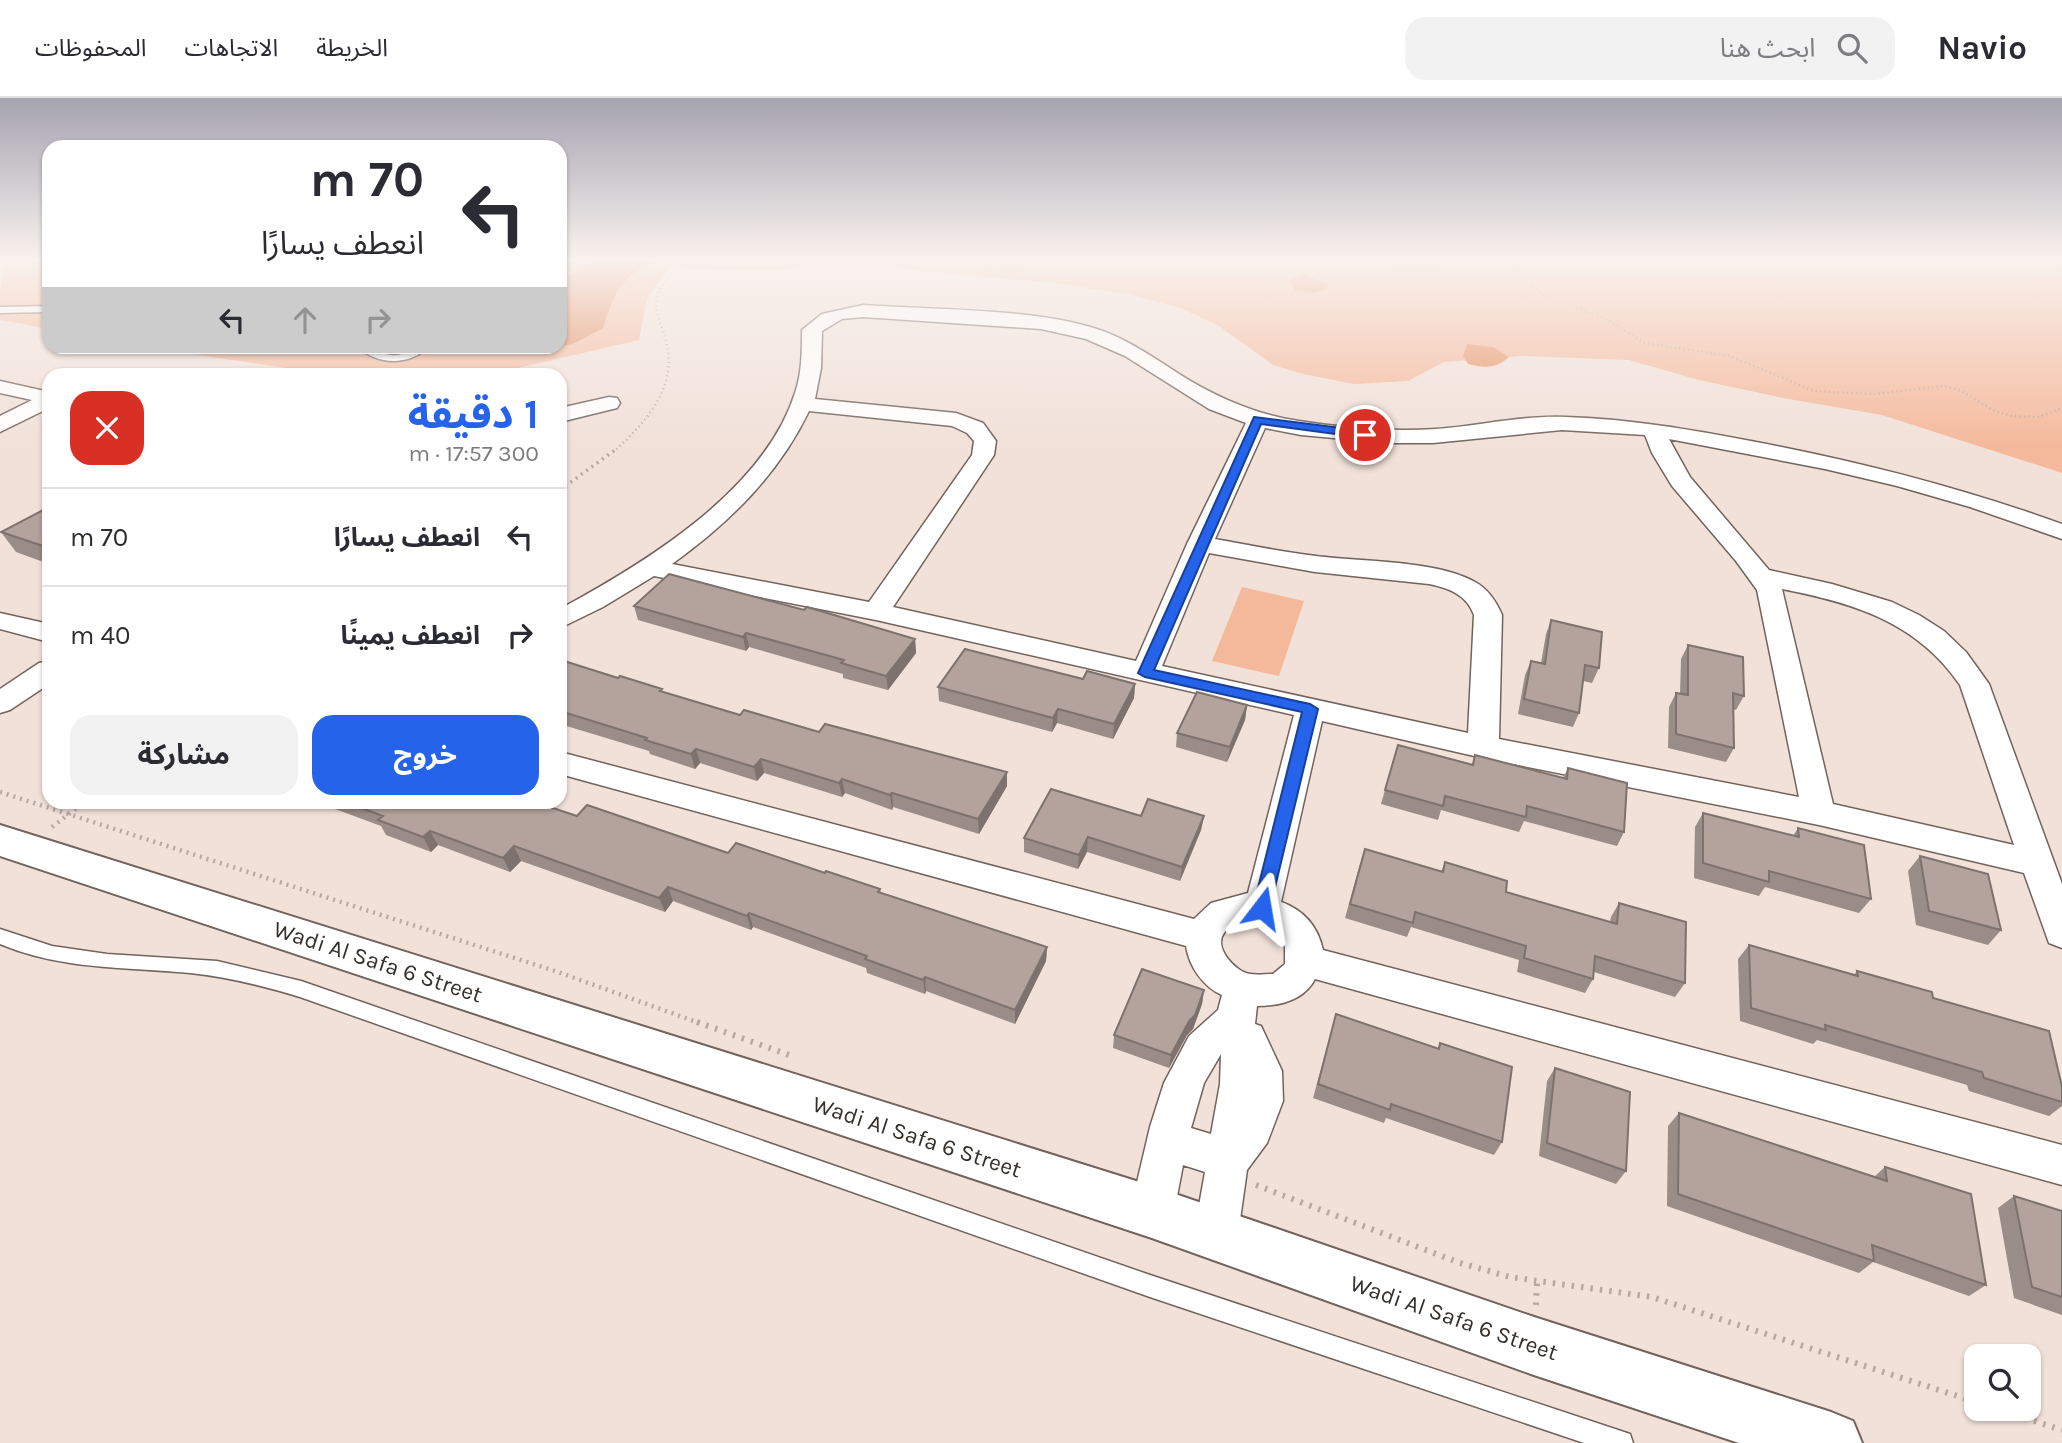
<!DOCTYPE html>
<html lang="ar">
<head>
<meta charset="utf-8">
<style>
	body { margin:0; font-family:Karla,"Noto Sans Arabic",sans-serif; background:#f2f2f3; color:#2b2b33; direction:rtl; height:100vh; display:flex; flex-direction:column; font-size:26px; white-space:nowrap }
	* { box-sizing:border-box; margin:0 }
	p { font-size:23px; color:#7c7c81 }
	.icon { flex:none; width:38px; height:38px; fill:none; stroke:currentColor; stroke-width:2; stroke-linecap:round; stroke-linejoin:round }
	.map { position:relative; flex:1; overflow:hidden; direction:ltr }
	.drawer { position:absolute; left:42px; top:270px; width:525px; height:441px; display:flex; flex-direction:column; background:#fff; border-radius:21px; box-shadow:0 2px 5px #0004; direction:rtl }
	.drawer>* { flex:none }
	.top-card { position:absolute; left:42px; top:42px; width:525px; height:214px; border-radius:21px; box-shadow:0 2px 5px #0004; direction:rtl; background:#fff; color:#2b2b33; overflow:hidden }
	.controls { position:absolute; left:1964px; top:1246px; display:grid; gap:14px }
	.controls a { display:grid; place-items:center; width:77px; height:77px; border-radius:14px; background:#fff; box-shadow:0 2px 5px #0004; font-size:35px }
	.pin { position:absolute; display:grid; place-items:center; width:60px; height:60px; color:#fff; margin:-30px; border:4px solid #fff; border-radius:50%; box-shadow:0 2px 7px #0007 }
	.me { position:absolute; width:77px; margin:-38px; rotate:14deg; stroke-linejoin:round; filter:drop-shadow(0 0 5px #0008) }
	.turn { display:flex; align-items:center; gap:24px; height:147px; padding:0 28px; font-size:32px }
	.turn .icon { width:91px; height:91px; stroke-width:2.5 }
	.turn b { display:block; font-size:49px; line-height:60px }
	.lanes { display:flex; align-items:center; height:66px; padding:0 28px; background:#0003; justify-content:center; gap:35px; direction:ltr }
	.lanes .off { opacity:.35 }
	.round { display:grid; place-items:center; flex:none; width:74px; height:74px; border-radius:21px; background:#f2f2f3 }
	.overview { display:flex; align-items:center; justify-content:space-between; height:119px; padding:0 28px }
	h1 { font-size:42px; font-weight:700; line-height:52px; color:#2563eb }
	.action { display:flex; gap:14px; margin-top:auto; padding:14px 28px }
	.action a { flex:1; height:80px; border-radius:21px; background:#2563eb; color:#fff; font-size:28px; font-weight:700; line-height:80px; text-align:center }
	.action a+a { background:#f2f2f3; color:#2b2b33 }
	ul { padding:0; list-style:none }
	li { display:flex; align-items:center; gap:21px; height:98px; padding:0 28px; border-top:2px solid #e1e1e2 }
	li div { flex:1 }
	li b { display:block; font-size:26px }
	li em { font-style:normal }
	header { display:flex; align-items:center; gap:42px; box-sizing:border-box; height:98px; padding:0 35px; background:#fff; border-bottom:2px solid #e1e1e2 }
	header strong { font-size:33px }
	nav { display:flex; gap:38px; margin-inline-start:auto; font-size:24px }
	.search { width:490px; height:63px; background:#f2f2f3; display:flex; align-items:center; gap:18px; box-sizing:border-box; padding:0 24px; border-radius:21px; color:#7c7c81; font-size:26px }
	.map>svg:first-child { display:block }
</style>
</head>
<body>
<header>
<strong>Navio</strong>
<div class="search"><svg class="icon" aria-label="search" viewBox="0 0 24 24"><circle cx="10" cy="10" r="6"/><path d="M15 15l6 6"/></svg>ابحث هنا</div>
<nav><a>الخريطة</a><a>الاتجاهات</a><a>المحفوظات</a></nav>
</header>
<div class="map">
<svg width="2062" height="1345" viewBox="0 0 2062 1345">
	<rect width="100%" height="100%" fill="#f1e1d9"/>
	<!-- green -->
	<path fill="#f4b99b" d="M 14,161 L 49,161 L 49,231 L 0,222 L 0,193 L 5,168 Z
		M 560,161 L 2062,161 L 2062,375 L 1882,317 L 1783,300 L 1699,282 L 1629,262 L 1521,258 L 1444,264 L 1408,283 L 1354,286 L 1303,276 L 1273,267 L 1219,228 L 1180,210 L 1127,196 L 1056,185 L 920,173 L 875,165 L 832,164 L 772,173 L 669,170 L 647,200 L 639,242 L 492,276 L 328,276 L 141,249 L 560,248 Z
		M 1242,489 L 1304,503 L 1279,578 L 1212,563 Z"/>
	<!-- forest -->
	<path fill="#ea9263" d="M 1304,177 L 1328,186 L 1328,190 L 1314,195 L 1295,192 L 1289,182 Z
		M 1467,246 L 1493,249 L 1509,259 C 1496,271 1484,270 1468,266 L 1463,258 Z"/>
	<!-- water -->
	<path fill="#e18a5b" d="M 601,161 L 659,161 C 621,178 615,193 603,230 L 573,246 L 560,248 L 560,181 Z"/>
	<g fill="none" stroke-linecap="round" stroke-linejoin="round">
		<!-- service casing -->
		<g stroke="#72635c" stroke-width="3">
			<path id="service" d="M 566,161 L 577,161 L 560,171 L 560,164 Z
				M 49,208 L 49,214 L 0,215 L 0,209 Z
				M 357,248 C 372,248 377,256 391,257 C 405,259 415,248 430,248 C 409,268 378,268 357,248 Z
				M 0,831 L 52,848 L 107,856 L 217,863 L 301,883 L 1150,1177 L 1621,1333 L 1630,1336 L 1633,1345 L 1584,1345 L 1150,1199 L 300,899 C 264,888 228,879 190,875 C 125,869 62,872 0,846 Z"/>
		</g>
		<!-- minor casing -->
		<g stroke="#72635c" stroke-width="3">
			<path id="minor" d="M 863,207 C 935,212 1030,210 1097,231 C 1127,241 1153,259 1179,276 C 1216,299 1256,317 1299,323 C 1343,330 1391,334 1436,331 C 1478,328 1523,317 1566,319 C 1631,321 1693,332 1756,344 C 1861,364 1962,390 2062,426 L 2062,441 L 1970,409 L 1897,388 L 1825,371 L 1669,341 L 1690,379 L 1769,472 L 1832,486 L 1892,504 L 1919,517 L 1944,533 L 1966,554 L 1989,586 L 2062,786 L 2062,850 L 2049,845 L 2024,775 L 1819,727 L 1483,660 L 1322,623 L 1281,804 C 1304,812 1318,829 1323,852 L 2062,1047 L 2062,1087 L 1315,881 C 1304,902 1280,908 1257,908 L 1255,926 L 1261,928 L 1282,973 L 1283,1003 L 1267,1045 L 1247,1072 L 1238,1136 L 1232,1152 L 1216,1158 L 1200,1152 L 1194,1136 L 1205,1074 L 1183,1067 L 1174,1114 L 1167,1129 L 1152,1135 L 1137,1129 L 1130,1114 L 1150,1029 L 1164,985 L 1189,938 L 1218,912 L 1222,897 C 1203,889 1189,868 1186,848 L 560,676 L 560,654 L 1194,821 L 1211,805 L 1248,795 L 1294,617 L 876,522 L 654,478 L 603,509 L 560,530 L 560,511 C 645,465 764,393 795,295 C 802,275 802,253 802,232 L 822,216 ZM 863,219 L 1041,231 L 1086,241 L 1125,258 L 1209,311 L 1246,325 L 1187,446 L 1136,563 L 893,509 L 994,357 L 996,343 L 983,325 L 956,315 L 815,301 L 821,270 L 822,233 L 842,221 ZM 809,313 L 952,328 L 967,335 L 974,343 L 972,357 L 869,504 L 672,466 C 729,425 778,377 809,313 ZM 1265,330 L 1301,337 L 1388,345 L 1433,345 L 1562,332 L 1645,337 L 1652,355 L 1672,388 L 1736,463 L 1757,492 L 1799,699 L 1499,641 L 1502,517 C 1496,503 1488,491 1475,484 C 1436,462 1362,464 1316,458 C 1282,454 1249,447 1215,441 ZM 1209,455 L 1315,474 L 1429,486 C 1449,490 1467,497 1474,517 L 1468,635 L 1162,568 ZM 1782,491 C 1854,505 1917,524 1960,587 L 2014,747 L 1833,706 ZM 1248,823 L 1268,828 L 1285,843 L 1285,866 L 1273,876 C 1266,876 1257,877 1250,876 C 1236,874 1213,850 1224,835 C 1229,827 1239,825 1248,823 ZM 1221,956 L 1220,986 L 1211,1036 L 1191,1030 L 1204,985 Z
				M 0,283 L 49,294 L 49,310 L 0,334 L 0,318 L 32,302 L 0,295 Z
				M 609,299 L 617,300 L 620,305 L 617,310 L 560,324 L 560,310 Z
				M 0,515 L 49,526 L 49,544 L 0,531 Z
				M 49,563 L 49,586 L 10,612 L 0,615 L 0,591 L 39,565 Z"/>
		</g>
		<!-- secondary casing -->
		<g stroke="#72635c" stroke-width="4">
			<path id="secondary" d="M 0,727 L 1152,1088 L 1534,1219 L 1831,1314 L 1853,1323 L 1862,1345 L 1739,1345 L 1534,1277 L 1152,1140 L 0,758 Z"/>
		</g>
		<!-- path-far3 -->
		<path stroke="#b6a9a2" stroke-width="2.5" stroke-dasharray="1 3.5" stroke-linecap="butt" d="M 970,161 C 1002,173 1030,174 1062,161
			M 1378,161 C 1400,168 1418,177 1441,169 L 1443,165 L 1440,161
			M 1494,161 L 1529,177 L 1533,188 L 1542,196 L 1610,223 L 1644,245 L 1730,258 L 1814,293 L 1874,296 L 1944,288 L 1961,293 L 1995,313 L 2012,318 L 2039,319 L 2062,310
			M 2012,161 L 2062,169
			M 613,354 C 645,326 679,288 666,243 C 662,226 650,208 660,191 C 667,177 685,169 698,161"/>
		<!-- path-far2 -->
		<path stroke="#b6a9a2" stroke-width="3.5" stroke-dasharray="2 4.5" stroke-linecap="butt" d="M 560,392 L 615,352"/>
		<!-- path-far1 -->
		<path stroke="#b6a9a2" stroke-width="4.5" stroke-dasharray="2 5" stroke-linecap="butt" d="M 0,694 L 558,874 L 702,926
			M 52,729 L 78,709 L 63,704"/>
		<!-- path -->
		<path stroke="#b6a9a2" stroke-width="6" stroke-dasharray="2.5 7" stroke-linecap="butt" d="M 697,924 L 789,957
			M 1256,1087 L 1460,1165 L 1510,1179 L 1652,1199 L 1976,1304
			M 1536,1207 L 1537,1184
			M 1998,1311 L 2062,1332"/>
		<!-- service -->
		<use href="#service" fill="#fff" fill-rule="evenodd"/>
		<!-- minor -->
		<use href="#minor" fill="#fff" fill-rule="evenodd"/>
		<!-- secondary -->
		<use href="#secondary" fill="#fff" fill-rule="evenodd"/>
	</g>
	<!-- wall -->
	<path fill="#9a8c86" d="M 49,409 L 49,466 L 16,454 L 1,434 Z
		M 634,508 L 915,541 L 916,555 L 888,592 L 843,580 L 843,576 L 749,549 L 746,553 L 638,522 Z
		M 1551,522 L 1599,570 L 1592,585 L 1583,583 L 1579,615 L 1573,629 L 1518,616 L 1525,577 L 1531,563 L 1541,565 L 1546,536 Z
		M 1688,547 L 1744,598 L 1736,612 L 1733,611 L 1734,650 L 1726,664 L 1668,650 L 1669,609 L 1676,595 L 1680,596 L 1681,561 Z
		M 560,564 L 740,617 L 819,634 L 1007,688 L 979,736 L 893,709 L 892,712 L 845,695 L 842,699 L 764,675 L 757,683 L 700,665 L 695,671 L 650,656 L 649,653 L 560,626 Z
		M 1083,581 L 1135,586 L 1134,600 L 1113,641 L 1057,625 L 1052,634 L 939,603 L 938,589 Z
		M 1247,607 L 1245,622 L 1227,664 L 1176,649 L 1177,635 Z
		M 1398,647 L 1472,666 L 1475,657 L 1563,680 L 1568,670 L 1624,734 L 1617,748 L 1524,723 L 1519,734 L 1441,712 L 1438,722 L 1381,706 Z
		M 331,704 L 535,704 L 577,718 L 728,755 L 825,775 L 880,791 L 881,795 L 1047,849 L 1046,863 L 1015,926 L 926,893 L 925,896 L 867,875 L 866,870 L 753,829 L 751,832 L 673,803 L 665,814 L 521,763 L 510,774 L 438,747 L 431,754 L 386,737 L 381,728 L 335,711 Z
		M 1703,715 L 1793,738 L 1798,730 L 1871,801 L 1859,815 L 1765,789 L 1759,798 L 1694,780 L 1695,729 Z
		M 1141,718 L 1204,718 L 1201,732 L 1180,783 L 1087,754 L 1078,771 L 1024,754 L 1024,740 Z
		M 1920,758 L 2001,832 L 1988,847 L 1916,827 L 1908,773 Z
		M 1445,764 L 1506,794 L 1610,824 L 1611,819 L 1619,805 L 1685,885 L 1675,899 L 1594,874 L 1593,881 L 1585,895 L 1517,874 L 1519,862 L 1411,829 L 1407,839 L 1345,820 L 1360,766 L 1441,774 Z
		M 1749,847 L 1854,877 L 1857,873 L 1933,900 L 2062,989 L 2062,1008 L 2049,1018 L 1969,993 L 1967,987 L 1817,942 L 1813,946 L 1740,923 L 1738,861 Z
		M 1204,892 L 1202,906 L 1193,931 L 1187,937 L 1169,970 L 1113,950 L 1114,937 Z
		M 1336,916 L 1438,950 L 1440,945 L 1502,1044 L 1494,1057 L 1386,1020 L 1384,1025 L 1313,1000 Z
		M 1555,970 L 1626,1073 L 1616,1086 L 1539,1058 L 1547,983 Z
		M 1679,1015 L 1874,1079 L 1885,1069 L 1986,1187 L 1969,1198 L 1873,1164 L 1859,1175 L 1667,1108 L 1668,1028 Z
		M 2014,1098 L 2062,1113 L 2062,1217 L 2014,1200 L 1998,1110 Z"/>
	<!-- shaded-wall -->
	<path fill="#7d726d" d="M 746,535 L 749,549 L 746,553 L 743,539 Z
		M 915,541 L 916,555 L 888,592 L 886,578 Z
		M 1135,586 L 1134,600 L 1113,641 L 1114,626 Z
		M 1247,607 L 1245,622 L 1227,664 L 1230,649 Z
		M 1058,611 L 1057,625 L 1052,634 L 1053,620 Z
		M 696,651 L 700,665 L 695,671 L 691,656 Z
		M 761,661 L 764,675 L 757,683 L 754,669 Z
		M 1007,674 L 1007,688 L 979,736 L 978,721 Z
		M 842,681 L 845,695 L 842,699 L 839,685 Z
		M 892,695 L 893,709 L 892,712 L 890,697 Z
		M 1204,718 L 1201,732 L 1180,783 L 1182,769 Z
		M 430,733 L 438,747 L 431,754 L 423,739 Z
		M 1088,739 L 1087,754 L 1078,771 L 1079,757 Z
		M 514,748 L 521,763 L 510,774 L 503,760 Z
		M 668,789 L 673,803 L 665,814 L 659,800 Z
		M 749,815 L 753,829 L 751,832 L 747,818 Z
		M 1047,849 L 1046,863 L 1015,926 L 1015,912 Z
		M 925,879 L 926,893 L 925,896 L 923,882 Z
		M 1204,892 L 1202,906 L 1193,931 L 1187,937 L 1169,970 L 1171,957 Z"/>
	<!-- building -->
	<path fill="#b3a39c" stroke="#7d726d" stroke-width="2" d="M 49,409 L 49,450 L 1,434 Z
		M 669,476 L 804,512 L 807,509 L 915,541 L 886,578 L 841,565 L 844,562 L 746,535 L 743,539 L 634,508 Z
		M 1551,522 L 1602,534 L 1599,570 L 1585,567 L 1579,615 L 1524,601 L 1531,563 L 1545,566 Z
		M 1688,547 L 1743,559 L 1744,598 L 1733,595 L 1734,650 L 1676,636 L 1676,595 L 1688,597 Z
		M 965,551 L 1083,581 L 1087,573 L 1135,586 L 1114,626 L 1058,611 L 1053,620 L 938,589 Z
		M 561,562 L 618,580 L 620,578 L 662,591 L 660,593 L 740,617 L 744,612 L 819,634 L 825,626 L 1007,674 L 978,721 L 892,695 L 890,697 L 842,681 L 839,685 L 761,661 L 754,669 L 696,651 L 691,656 L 645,642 L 647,640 L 560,613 L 560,564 Z
		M 1197,594 L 1247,607 L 1230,649 L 1177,635 Z
		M 1398,647 L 1473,667 L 1475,657 L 1567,681 L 1568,670 L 1627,685 L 1624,734 L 1527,708 L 1526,719 L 1445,698 L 1443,708 L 1385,692 Z
		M 1051,691 L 1141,718 L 1148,701 L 1204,718 L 1182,769 L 1088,739 L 1079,757 L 1024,740 Z
		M 345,704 L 535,704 L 577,718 L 587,707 L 728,755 L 736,745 L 825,775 L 826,773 L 880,791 L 878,794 L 1047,849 L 1015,912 L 925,879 L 923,882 L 865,861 L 867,858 L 749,815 L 747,818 L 668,789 L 659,800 L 514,748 L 503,760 L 430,733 L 423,739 L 378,722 L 383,718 Z
		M 1703,715 L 1799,739 L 1798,730 L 1864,747 L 1871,801 L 1769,773 L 1769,784 L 1703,765 Z
		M 1365,751 L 1443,774 L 1445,764 L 1507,783 L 1506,794 L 1617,826 L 1619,805 L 1686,824 L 1685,885 L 1595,858 L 1593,881 L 1524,860 L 1526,848 L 1415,814 L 1413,825 L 1350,806 Z
		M 1920,758 L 1988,776 L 2001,832 L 1929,813 Z
		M 1749,847 L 1858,878 L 1857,873 L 1932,894 L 1933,900 L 2049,933 L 2062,989 L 2062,1004 L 1984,980 L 1982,974 L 1825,927 L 1826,932 L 1751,910 Z
		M 1142,871 L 1204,892 L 1195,917 L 1189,923 L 1171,957 L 1114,937 Z
		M 1336,916 L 1439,951 L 1440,945 L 1512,969 L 1502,1044 L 1391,1006 L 1390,1012 L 1318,986 Z
		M 1555,970 L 1630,994 L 1626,1073 L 1547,1045 Z
		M 1679,1015 L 1887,1083 L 1885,1069 L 1971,1096 L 1986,1187 L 1872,1147 L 1874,1163 L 1678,1096 Z
		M 2014,1098 L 2062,1113 L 2062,1199 L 2032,1189 Z"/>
	<!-- sky -->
	<linearGradient id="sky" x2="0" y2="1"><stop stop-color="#a5a3b0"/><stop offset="0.46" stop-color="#f9f2ee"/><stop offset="1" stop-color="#f9f2ee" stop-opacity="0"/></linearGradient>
	<rect width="2062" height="350" fill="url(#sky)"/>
	<!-- route -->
	<path fill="#2563eb" stroke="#184099" stroke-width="2" d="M 1254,319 L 1365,333 L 1371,337 L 1365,340 L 1261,326 L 1154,572 L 1310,606 L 1318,611 L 1270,810 L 1268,815 L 1255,815 L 1253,810 L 1302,614 L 1145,579 L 1138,575 Z"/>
	<g text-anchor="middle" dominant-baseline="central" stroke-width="7" stroke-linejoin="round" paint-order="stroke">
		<!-- near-street labels -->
		<g font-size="23" fill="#36302c" stroke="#fff">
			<text transform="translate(378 864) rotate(18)">Wadi Al Safa 6 Street</text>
			<text transform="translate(917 1039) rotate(18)">Wadi Al Safa 6 Street</text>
			<text transform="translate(1454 1220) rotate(19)">Wadi Al Safa 6 Street</text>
		</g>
	</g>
</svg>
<div class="controls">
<a><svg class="icon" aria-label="search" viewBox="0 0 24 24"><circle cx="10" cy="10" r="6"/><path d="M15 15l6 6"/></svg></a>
</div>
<div class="pin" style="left:1365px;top:337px;background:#d93025"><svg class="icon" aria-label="arrive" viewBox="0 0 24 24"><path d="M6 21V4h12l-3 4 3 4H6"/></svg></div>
<svg class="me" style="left:1262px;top:810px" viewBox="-20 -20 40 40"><path d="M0-17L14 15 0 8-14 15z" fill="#2563eb" stroke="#fff" stroke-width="4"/></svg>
<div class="top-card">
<div class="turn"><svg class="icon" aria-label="left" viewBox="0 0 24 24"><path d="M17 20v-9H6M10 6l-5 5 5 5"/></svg><div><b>70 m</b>انعطف يسارًا</div></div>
<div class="lanes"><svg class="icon" aria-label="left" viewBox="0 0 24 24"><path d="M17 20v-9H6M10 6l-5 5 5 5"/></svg><svg class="icon off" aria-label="ahead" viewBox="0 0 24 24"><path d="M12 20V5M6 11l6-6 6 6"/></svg><svg class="icon off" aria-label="right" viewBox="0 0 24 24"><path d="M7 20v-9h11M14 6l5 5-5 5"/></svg></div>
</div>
<section class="drawer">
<div class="overview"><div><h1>1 دقيقة</h1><p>300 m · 17:57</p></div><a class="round" style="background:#d93025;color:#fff"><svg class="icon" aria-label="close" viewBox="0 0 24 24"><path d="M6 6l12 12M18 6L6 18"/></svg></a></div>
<ul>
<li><svg class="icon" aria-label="left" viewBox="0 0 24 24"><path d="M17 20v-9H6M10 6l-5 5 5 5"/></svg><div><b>انعطف يسارًا</b></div><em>70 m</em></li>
<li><svg class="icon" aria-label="right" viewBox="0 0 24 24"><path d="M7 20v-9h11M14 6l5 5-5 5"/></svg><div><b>انعطف يمينًا</b></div><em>40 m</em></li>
</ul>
<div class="action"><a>خروج</a><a>مشاركة</a></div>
</section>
</div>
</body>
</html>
